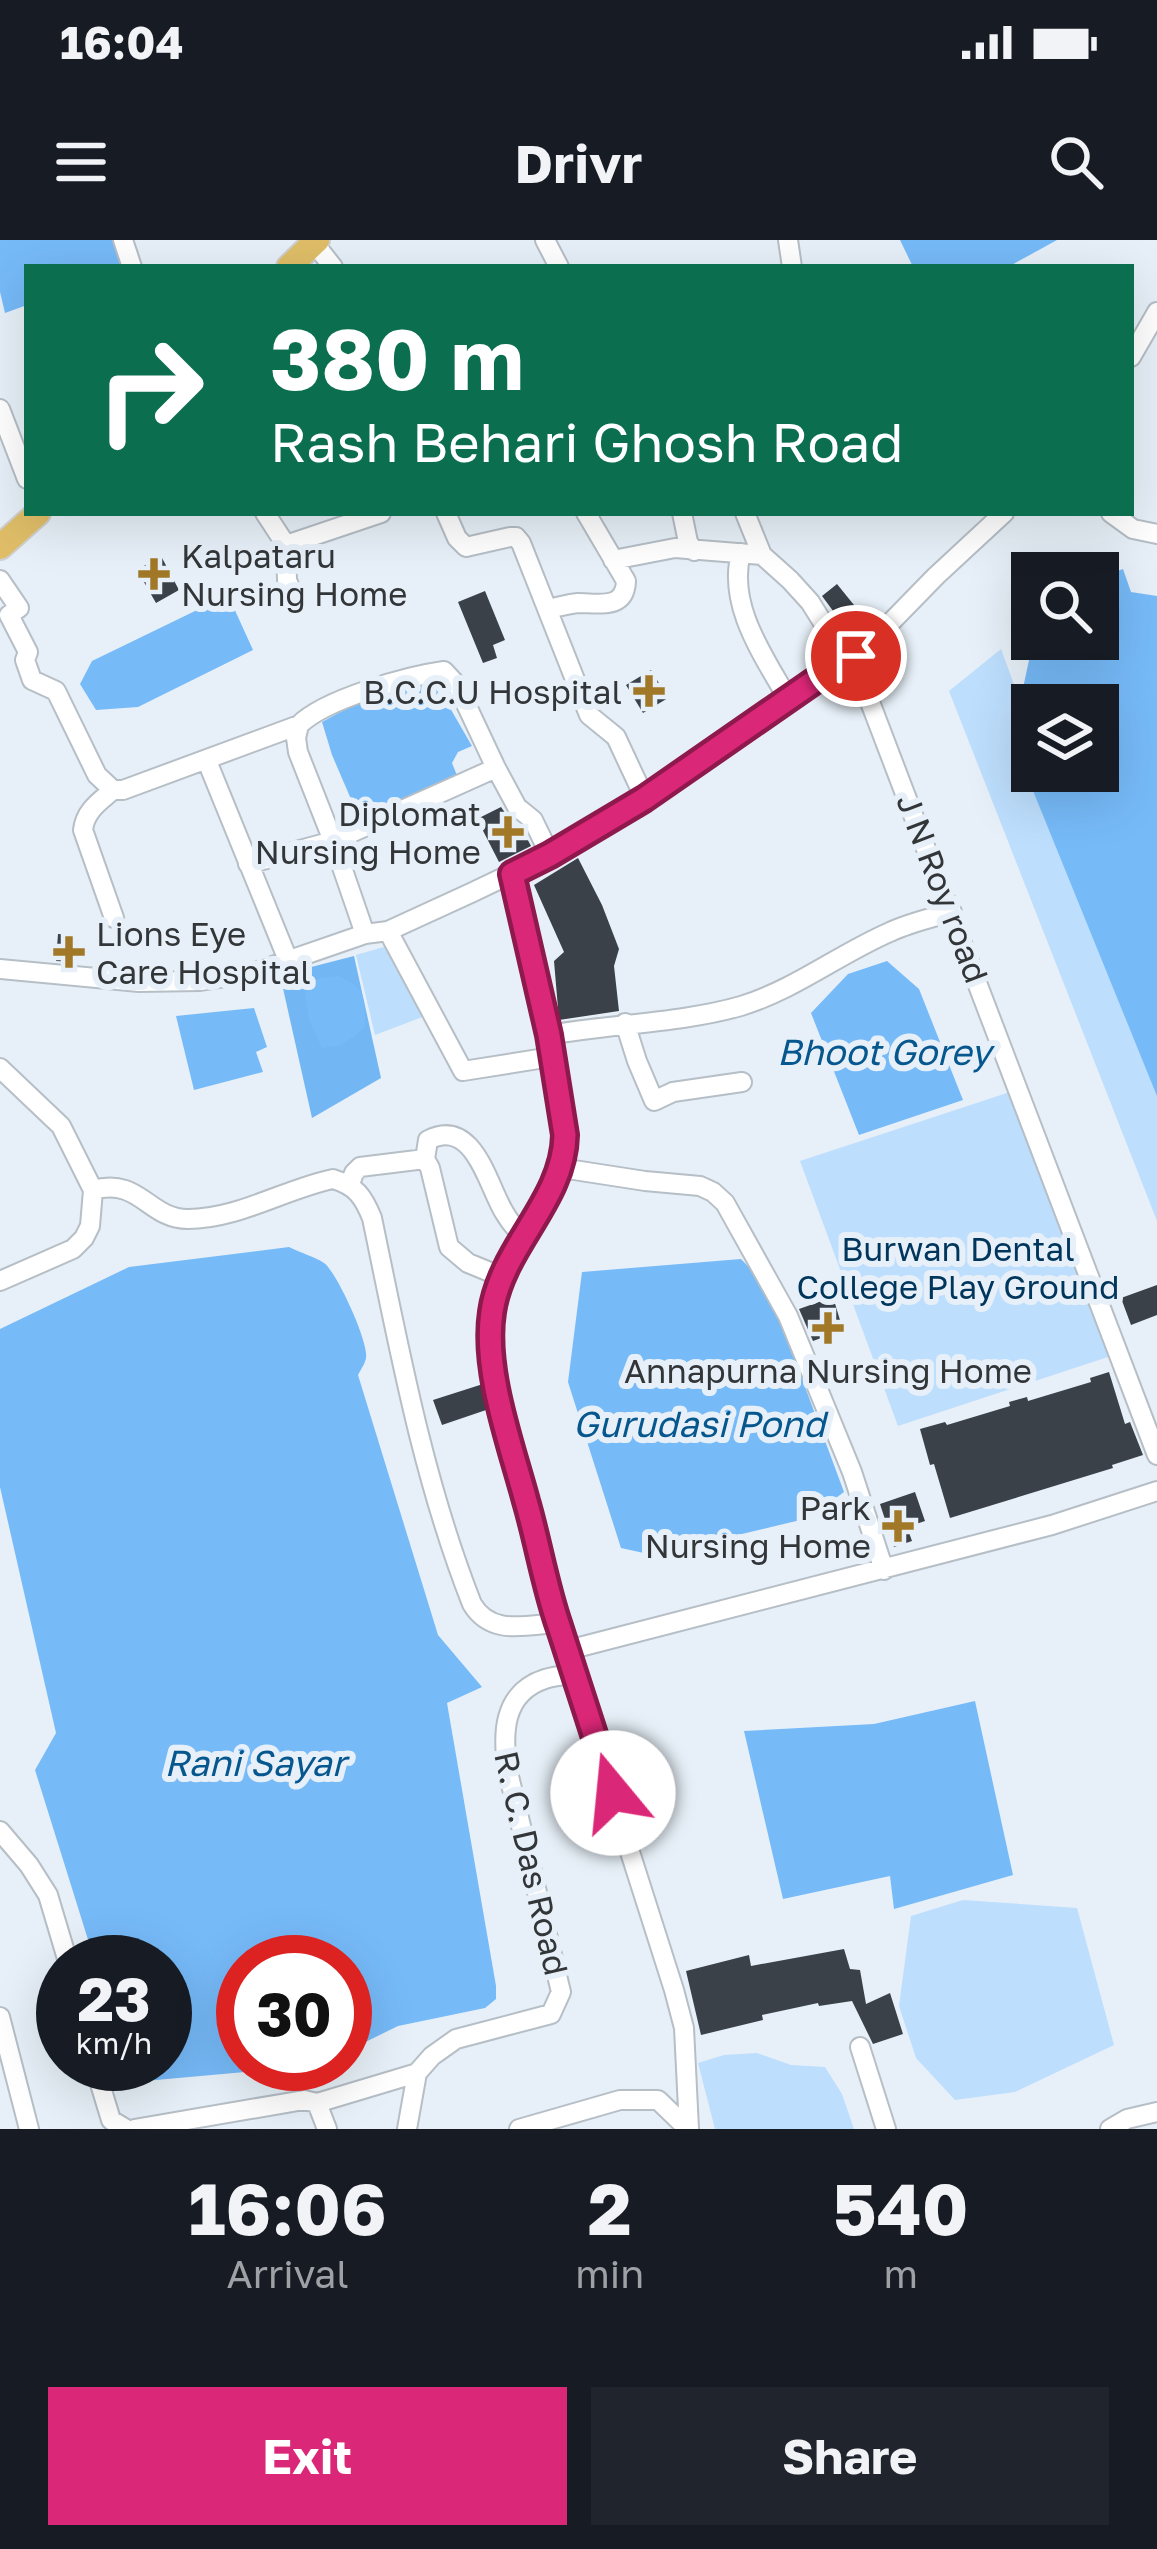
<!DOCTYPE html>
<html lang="en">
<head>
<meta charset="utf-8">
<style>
	body { margin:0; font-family:"Golos Text",sans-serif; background:#20242c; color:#f1f3f6; height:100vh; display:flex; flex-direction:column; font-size:45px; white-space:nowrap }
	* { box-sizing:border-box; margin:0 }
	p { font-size:39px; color:#9ea1a6 }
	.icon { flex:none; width:66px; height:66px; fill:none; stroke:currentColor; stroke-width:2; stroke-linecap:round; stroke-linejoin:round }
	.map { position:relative; height:1889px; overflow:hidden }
	.details { display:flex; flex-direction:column; background:#171b24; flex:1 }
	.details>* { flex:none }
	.banner { position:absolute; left:24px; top:24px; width:1110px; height:252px; border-radius:0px; box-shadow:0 12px 48px #0002; background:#0b6e4f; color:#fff; overflow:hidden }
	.tools { position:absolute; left:1011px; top:312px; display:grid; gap:24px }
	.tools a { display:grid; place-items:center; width:108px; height:108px; border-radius:0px; background:#171b24; box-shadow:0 12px 48px #0002; font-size:60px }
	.speed { position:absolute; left:36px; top:1695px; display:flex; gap:24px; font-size:60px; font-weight:700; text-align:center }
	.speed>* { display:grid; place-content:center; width:156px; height:156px; border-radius:50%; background:#171b24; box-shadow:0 12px 48px #0002; line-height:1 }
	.speed small { font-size:30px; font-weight:400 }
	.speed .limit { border:18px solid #d22; background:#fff; color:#111 }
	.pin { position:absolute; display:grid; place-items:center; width:102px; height:102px; color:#fff; margin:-51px; border:6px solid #fff; border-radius:50%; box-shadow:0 3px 12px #0007 }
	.me { position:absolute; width:132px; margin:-66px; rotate:343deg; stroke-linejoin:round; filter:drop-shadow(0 0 9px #0008) }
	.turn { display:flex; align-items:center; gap:42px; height:252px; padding:0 48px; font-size:54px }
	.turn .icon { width:156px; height:156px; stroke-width:2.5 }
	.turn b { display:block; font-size:84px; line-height:102px }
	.eta { display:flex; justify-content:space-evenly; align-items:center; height:204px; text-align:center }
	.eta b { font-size:72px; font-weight:700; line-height:84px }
	.button { display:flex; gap:24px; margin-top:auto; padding:24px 48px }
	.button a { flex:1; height:138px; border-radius:0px; background:#db2777; color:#fff; font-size:48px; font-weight:700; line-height:138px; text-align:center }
	.button a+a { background:#20242c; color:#f1f3f6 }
	.status { display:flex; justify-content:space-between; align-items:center; height:84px; padding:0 60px; background:#171b24; direction:ltr }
	.status svg { height:33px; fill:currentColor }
	header { display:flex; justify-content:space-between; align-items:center; height:156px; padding:0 48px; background:#171b24; font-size:54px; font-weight:700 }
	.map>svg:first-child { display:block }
</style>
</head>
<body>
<div class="status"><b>16:04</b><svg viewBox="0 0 49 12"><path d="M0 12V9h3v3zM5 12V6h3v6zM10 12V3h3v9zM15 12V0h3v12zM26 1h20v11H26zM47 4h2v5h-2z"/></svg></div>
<header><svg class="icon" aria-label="menu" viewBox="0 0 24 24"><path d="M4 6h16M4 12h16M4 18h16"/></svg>Drivr<svg class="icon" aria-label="search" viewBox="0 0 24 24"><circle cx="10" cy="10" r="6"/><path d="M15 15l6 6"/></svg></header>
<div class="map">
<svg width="1157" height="1889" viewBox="0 0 1157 1889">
	<rect width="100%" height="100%" fill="#e7f0f8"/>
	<!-- green -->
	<path fill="#bddefd" d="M 1001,409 L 1032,493 L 1032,531 L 1157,831 L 1157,981 L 949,451 Z
		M 387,706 L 425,776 L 375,795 L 356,715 Z
		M 1010,852 L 1111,1116 L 898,1186 L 800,921 Z
		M 963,1660 L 1077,1668 L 1114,1805 L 1015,1852 L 955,1860 L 916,1818 L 899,1766 L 911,1676 Z
		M 757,1813 L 791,1825 L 825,1827 L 842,1854 L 854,1889 L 715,1889 L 698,1823 L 724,1815 Z"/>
	<!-- forest -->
	<path fill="#73b6f4" d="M 354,716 L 381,838 L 312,878 L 280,735 Z"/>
	<!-- water -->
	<path fill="#76baf8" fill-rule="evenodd" d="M 0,0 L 120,0 L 127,27 L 27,27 L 27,65 L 5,73 L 0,52 Z
		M 900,0 L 1057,0 L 1008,27 L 913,27 Z
		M 1123,329 L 1131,352 L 1157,356 L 1157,856 L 1012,499 L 1031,411 L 1050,399 L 1098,399 L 1098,367 L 1103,363 L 1098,351 L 1098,338 ZM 1032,465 L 1098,465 L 1098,531 L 1032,531 Z
		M 228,355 L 253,410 L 138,467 L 96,470 L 80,444 L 92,421 Z
		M 414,439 L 419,446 L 435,442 L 472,506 L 458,512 L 452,523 L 458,538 L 360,580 L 332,515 L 322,482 L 355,464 Z
		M 887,721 L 919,749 L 963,860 L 859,895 L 811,773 L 848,734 Z
		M 338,736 C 367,748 365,759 365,788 L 342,805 L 322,808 L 309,780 L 304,744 L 321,738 Z
		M 254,768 L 267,807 L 256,812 L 263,832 L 194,850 L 176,776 Z
		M 289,1007 C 300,1013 314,1016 324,1023 C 336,1031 369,1102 366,1118 C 365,1124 361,1129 358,1135 L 438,1395 L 482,1447 L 447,1463 L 496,1746 L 496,1759 L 485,1768 L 398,1786 L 345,1812 L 345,1722 L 243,1722 L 243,1824 L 308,1824 L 299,1827 L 145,1841 L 134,1836 L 126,1824 L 165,1824 L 165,1722 L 95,1722 L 35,1530 L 56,1493 L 0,1247 L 0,1089 L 129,1027 Z
		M 741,1019 L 768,1047 L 844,1252 L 809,1278 L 653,1315 L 621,1308 L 568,1142 L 582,1032 Z
		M 975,1461 L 1013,1635 L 894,1669 L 890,1636 L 783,1659 L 744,1491 L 874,1484 Z"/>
	<!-- building -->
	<path fill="#3a4148" d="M 161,316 L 179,350 L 156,363 L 137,330 Z
		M 837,344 L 858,370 L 842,383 L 822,356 Z
		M 485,351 L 505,400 L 493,405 L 497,418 L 483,423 L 458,362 Z
		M 651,430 L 668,458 L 643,473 L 626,445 Z
		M 501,567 L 508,577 L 522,589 L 531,606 L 499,622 L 477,579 Z
		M 578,618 L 602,665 L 619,709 L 614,726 L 619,771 L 559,780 L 554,721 L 564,712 L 534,645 Z
		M 58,694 L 76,695 L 74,722 L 56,721 Z
		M 1157,1045 L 1157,1075 L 1131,1085 L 1121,1058 Z
		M 833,1057 L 843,1090 L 813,1101 L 799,1069 Z
		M 1109,1132 L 1125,1184 L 1130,1182 L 1143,1215 L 1112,1225 L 1113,1228 L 950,1278 L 934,1224 L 930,1225 L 920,1189 L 945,1182 L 947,1185 L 1010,1166 L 1009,1162 L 1027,1157 L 1028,1161 L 1091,1142 L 1090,1138 Z
		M 483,1144 L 489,1169 L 442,1185 L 433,1160 Z
		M 915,1252 L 925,1281 L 907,1287 L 912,1301 L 894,1307 L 880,1264 Z
		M 844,1709 L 850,1729 L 860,1730 L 866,1764 L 890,1753 L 903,1794 L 873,1804 L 852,1761 L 819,1766 L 818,1763 L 762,1775 L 763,1780 L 701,1795 L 686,1731 L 749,1715 L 751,1726 Z"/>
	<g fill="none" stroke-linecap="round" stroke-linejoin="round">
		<!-- minor casing -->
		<g stroke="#b6bec6" stroke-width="22">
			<path id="minor" d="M 123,0 L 132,27
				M 545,0 L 559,27
				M 788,0 L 792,27
				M 314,3 L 333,27
				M 1131,117 L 1157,72
				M 0,169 L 27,239
				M 265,273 L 286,305 L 287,340 L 297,366
				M 446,273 L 457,298 L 466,307 L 510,297 L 516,297 L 521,303 L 589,475 L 616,497 L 645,559
				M 682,273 L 688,302 L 694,311
				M 745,273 L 762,315
				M 1111,273 L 1133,289 L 1157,294
				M 286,305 L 381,273
				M 741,313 C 727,365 763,415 788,459
				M 613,320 L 675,308 L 762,315 L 790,340 L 810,362 L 825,386 L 857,416
				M 0,340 L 19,368 L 9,375 L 28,412 L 25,420 L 32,440 L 56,451 L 97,535 L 113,550 L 123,550 L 299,485
				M 548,369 C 558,367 568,364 578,363 C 599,363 625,370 626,341 L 586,273
				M 854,420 L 1157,1215
				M 207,521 L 288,720
				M 113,550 C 99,562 85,571 83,590 L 114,678
				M 248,624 L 333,601 L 496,528
				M 512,634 L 549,795 L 565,895 L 561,928 L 550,952 L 522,995 L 494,1058 L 490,1099 L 496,1142 L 557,1383 L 674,1750 L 684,1788 L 689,1889
				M 388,691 L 463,831 L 551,817
				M 365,694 L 333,601 L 298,512 L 296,498 L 299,485 C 325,459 408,436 444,431 L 457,445 L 496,528 L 517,567 L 533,580 L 550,615
				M 0,729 L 139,742 L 200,741 L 252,733 L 365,694 L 388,691 L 473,652 L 550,615 L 645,559 L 820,437 L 854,420 L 936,336 L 1004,273
				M 625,783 L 637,821 L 654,861 L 673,852 L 742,842
				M 549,795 C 610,784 682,783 741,766 C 796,749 839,714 890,692 C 909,683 931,678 952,672
				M 0,828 L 61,886 L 93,950 L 90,986 L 84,998 L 73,1009 L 0,1041
				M 425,919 L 428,900 C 474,877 487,944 504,972 C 509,981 515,988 522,995
				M 561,928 L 645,941 L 700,946 L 713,952 L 725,963 L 788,1076 L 852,1232 L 884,1330
				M 350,944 L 354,933 L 360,927 L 425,919 L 430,928 L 449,1007 L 468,1023 L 502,1037
				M 93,950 C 140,937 148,979 188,979 C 238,979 285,949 333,939 C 356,946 363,956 372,978 C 399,1108 423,1240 472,1364 C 491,1396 525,1385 557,1383
				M 568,1410 L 1052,1285 L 1157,1251
				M 0,1591 L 29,1625 L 48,1655 L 68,1722
				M 0,1777 L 29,1889
				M 860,1807 L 886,1889
				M 94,1824 L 111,1880 L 126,1889
				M 317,1863 L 327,1889
				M 134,1889 L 304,1860 L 317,1863 L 417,1833 L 432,1816 L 456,1799 L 551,1774 L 561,1752 L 508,1532 C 502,1495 502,1453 545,1439 C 554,1436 566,1435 575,1434
				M 407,1889 L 417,1833
				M 519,1889 L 620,1860 L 658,1860 L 688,1889
				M 1110,1889 L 1127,1879 L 1157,1872"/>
		</g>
		<!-- major casing -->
		<g stroke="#cecfcf" stroke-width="28">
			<path id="major" d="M 289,27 L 317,0
				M 0,307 L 38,273"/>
		</g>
		<!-- minor -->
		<use href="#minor" stroke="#fff" stroke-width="18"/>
		<!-- major -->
		<use href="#major" stroke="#e0be68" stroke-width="24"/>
	</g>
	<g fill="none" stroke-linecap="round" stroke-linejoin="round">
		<!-- route casing -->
		<g stroke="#8e194d" stroke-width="30">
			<path id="route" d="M 613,1553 C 595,1497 577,1442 559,1386 C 545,1346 538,1302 526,1261 C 511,1205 483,1130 492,1072 C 501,1007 564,961 565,895 L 549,795 L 512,634 L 550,615 L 644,559 L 820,437 L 856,416"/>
		</g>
		<!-- route -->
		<use href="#route" stroke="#db2777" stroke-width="21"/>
	</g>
	<!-- markers -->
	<g fill="#a17827" stroke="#e7f0f8" stroke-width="4.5">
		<path d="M148 316h12v12h12v12h-12v12h-12v-12h-12v-12h12z"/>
		<path d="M643 433h12v12h12v12h-12v12h-12v-12h-12v-12h12z"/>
		<path d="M502 574h12v12h12v12h-12v12h-12v-12h-12v-12h12z"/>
		<path d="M63 694h12v12h12v12h-12v12h-12v-12h-12v-12h12z"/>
		<path d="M822 1070h12v12h12v12h-12v12h-12v-12h-12v-12h12z"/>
		<path d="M892 1268h12v12h12v12h-12v12h-12v-12h-12v-12h12z"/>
	</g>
	<g text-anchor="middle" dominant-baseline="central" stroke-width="12" stroke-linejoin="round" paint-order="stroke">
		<!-- poi labels -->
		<g font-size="33" fill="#333639" stroke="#e7f0f8" text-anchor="end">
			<text x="181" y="315" text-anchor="start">Kalpataru<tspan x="181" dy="38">Nursing Home</tspan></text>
			<text x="622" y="451">B.C.C.U Hospital</text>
			<text x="481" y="573">Diplomat<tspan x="481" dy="38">Nursing Home</tspan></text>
			<text x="96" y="693" text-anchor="start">Lions Eye<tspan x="96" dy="38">Care Hospital</tspan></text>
			<text x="828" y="1130" text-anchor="middle">Annapurna Nursing Home</text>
			<text x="871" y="1267">Park<tspan x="871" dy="38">Nursing Home</tspan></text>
		</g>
		<!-- street labels -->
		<g font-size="33" fill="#333639" stroke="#e7f0f8">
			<text transform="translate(943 648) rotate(69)">J N Roy road</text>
			<text transform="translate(532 1623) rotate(77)">R. C. Das Road</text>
		</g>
		<!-- park labels -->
		<g font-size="33" fill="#00355c" stroke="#e7f0f8">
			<text x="958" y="1008">Burwan Dental<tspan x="958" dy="38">College Play Ground</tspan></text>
		</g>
		<!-- water labels -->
		<g font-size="36" font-style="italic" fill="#07578f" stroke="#e7f0f8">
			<text x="884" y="811">Bhoot Gorey</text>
			<text x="699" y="1183">Gurudasi Pond</text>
			<text x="255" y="1522">Rani Sayar</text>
		</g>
	</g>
</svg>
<div class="tools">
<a><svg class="icon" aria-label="search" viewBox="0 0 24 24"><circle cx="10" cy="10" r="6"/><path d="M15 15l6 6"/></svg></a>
<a><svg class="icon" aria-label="layers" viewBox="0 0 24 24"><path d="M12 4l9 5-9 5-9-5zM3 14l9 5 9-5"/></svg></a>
</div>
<div class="speed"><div>23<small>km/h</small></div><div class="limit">30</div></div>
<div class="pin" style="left:856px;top:416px;background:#d93025"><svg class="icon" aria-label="arrive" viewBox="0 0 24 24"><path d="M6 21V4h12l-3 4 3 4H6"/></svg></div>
<svg class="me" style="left:613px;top:1553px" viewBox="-20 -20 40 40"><circle r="19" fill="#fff"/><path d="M0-13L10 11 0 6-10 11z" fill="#db2777"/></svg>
<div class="banner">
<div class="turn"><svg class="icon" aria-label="right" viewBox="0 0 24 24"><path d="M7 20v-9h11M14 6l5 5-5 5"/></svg><div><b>380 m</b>Rash Behari Ghosh Road</div></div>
</div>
</div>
<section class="details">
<div class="eta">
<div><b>16:06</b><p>Arrival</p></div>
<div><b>2</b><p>min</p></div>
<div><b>540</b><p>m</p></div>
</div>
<div class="button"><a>Exit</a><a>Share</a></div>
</section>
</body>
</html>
